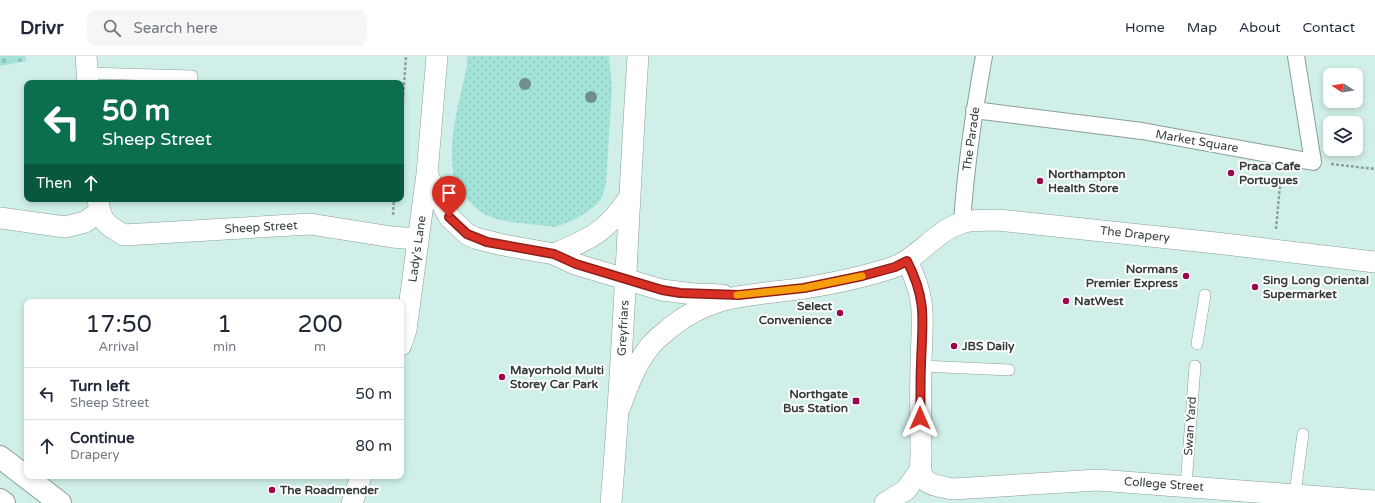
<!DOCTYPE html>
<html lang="en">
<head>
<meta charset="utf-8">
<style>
	body { margin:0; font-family:"Varela Round",sans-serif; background:#f6f6f7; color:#1f2937; height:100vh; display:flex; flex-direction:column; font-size:15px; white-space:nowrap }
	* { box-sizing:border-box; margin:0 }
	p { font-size:13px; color:#747a83 }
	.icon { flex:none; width:22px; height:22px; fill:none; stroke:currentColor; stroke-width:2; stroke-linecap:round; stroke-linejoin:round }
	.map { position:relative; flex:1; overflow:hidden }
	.panel { position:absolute; left:24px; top:243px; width:380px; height:180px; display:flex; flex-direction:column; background:#fff; border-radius:8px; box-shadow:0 2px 6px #0003 }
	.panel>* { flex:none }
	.guide { position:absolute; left:24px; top:24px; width:380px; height:122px; border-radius:8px; box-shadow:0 2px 6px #0003; background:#0b6e4f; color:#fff; overflow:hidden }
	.needle { width:26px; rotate:282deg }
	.controls { position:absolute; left:1323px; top:12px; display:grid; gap:8px }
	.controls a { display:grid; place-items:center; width:40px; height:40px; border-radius:8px; background:#fff; box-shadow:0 2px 6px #0003; font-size:20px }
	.pin { position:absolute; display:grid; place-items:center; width:34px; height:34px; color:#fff; margin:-41px -17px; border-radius:50% 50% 50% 0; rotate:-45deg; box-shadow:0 0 4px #0007 }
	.pin .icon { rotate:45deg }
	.me { position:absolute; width:44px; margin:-22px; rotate:0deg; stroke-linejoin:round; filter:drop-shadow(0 0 3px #0008) }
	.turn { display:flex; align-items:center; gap:14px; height:84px; padding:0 12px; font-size:18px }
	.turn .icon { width:52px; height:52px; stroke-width:2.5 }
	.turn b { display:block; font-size:28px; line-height:34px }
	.then { display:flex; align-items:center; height:38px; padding:0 12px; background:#0003; gap:8px; font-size:15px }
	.eta { display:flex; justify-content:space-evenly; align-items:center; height:68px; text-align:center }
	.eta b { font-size:24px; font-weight:600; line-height:28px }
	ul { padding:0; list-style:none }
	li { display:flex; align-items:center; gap:12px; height:52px; padding:0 12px; border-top:1px solid #e0e1e3 }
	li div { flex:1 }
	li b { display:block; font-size:15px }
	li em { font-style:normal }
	header { display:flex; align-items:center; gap:24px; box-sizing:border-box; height:56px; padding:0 20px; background:#fff; border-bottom:1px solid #e0e1e3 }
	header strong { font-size:19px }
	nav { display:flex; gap:22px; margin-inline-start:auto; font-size:14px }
	.search { width:280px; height:36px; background:#f6f6f7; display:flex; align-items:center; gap:10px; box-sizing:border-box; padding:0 14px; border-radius:8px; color:#747a83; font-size:15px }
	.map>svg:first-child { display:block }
</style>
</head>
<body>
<header>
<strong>Drivr</strong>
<div class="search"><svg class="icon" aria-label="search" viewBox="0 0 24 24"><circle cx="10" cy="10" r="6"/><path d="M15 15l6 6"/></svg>Search here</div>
<nav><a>Home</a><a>Map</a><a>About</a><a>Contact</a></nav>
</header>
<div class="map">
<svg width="1375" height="447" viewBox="0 0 1375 447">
	<defs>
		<pattern id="grass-dots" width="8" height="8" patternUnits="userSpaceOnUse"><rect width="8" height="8" fill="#a4e3d8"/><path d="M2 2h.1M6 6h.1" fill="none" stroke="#8ec4ba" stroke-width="1.8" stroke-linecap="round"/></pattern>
		<pattern id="cemetery-stones" width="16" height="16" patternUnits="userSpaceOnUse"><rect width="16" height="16" fill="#a4e3d8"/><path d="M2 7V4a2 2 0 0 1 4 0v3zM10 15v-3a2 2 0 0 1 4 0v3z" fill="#8ec4ba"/></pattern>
	</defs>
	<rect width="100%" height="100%" fill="#e3f9f4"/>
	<!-- built -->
	<path fill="#d0efe9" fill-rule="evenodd" d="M 0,0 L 1375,0 L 1375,447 L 0,447 ZM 1330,19 L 1356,19 L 1356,45 L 1330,45 ZM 27,27 L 401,27 L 401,143 L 27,143 ZM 1330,67 L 1356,67 L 1356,93 L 1330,93 ZM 27,246 L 401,246 L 401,420 L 27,420 Z"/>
	<!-- grass -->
	<path fill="url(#grass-dots)" d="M 467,0 L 609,0 L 612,31 L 606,128 C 604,135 602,143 597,148 C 588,157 566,169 554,171 C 536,168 501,167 486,159 C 478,155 473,149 467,143 L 463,146 C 440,103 458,55 467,9 Z"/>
	<!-- cemetery -->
	<path fill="url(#cemetery-stones)" d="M 0,0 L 25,0 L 26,5 L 0,10 Z"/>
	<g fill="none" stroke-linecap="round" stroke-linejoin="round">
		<!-- service casing -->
		<g stroke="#899e9a" stroke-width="12">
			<path id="service" d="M 87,17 L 192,20 L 192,27
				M 1197,288 L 1205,239
				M 921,310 L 1009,314
				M 1186,429 L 1195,310
				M 1295,438 L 1303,378"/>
		</g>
		<!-- pedestrian casing -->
		<g stroke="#899e9a" stroke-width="18">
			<path id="pedestrian" d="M 974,54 L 1142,75 L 1313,106 L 1296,0
				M 962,166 C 966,110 974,55 984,0"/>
		</g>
		<!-- minor casing -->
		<g stroke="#899e9a" stroke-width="22">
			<path id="minor" d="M 86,0 L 88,27
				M 427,118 L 449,161 L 467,178 L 475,182 L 503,189 L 554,198 L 575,208 L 662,234 L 694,238 L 723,239
				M 98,143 C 100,165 106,169 124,179 L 310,168 L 392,181 L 417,183
				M 0,162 L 65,171 L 85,166 L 99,156
				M 554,198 C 592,182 605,177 629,142
				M 907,205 C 929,248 921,267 921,312 C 920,342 921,372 921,401 C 918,428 930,429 953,433 L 1098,424 L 1375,445
				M 401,289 L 406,274 L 427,118 L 437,0
				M 620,351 C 628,329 636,307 651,289 C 656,283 664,277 671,271 C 715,236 754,240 805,232 C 835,227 865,221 894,211 C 918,203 936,174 962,167 C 972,163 987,165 998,164 L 1216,187 L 1375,206
				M 352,447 L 361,420
				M 611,447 C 624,298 628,149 638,0
				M 885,447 L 906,434 L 920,414"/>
		</g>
		<!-- trunk casing -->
		<g stroke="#899e9a" stroke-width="24">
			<path id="trunk" d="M 0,401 L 60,447
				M 0,444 L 4,447"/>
		</g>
		<!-- path -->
		<path stroke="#8f9f9b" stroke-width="2.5" stroke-dasharray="3 2" stroke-linecap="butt" d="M 401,74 L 406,0
			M 1331,108 L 1375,113
			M 393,159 L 394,143
			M 1276,173 L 1281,118"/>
		<!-- service -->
		<use href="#service" stroke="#fff" stroke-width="11"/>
		<!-- pedestrian -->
		<use href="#pedestrian" stroke="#fff" stroke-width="16"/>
		<!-- minor -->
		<use href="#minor" stroke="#fff" stroke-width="21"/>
		<!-- trunk -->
		<use href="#trunk" stroke="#fff" stroke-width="22"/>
	</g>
	<!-- trees -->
	<g fill="#708f8a">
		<circle cx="525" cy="28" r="6"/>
		<circle cx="591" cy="41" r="6"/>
	</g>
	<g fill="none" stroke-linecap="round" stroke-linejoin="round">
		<!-- route casing -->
		<g stroke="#8d1f18" stroke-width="10">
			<path id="route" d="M 449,161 L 467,178 L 487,186 L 554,198 L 576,208 L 662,234 L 680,237 L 739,239 L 804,232 L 862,220 L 895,211 L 907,205 C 928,246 922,266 921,309 C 920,327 921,344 920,362"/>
		</g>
		<!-- route -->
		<use href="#route" stroke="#d93025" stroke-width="7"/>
		<!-- slow -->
		<path stroke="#f59e0b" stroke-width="7" d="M 737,239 L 804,232 L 862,220"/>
	</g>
	<!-- markers -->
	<g fill="#9d044d" stroke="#fff" stroke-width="1.5">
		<circle cx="1231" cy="117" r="4"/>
		<circle cx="1040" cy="125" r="4"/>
		<circle cx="1186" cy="220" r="4"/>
		<circle cx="1255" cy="231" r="4"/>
		<circle cx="1066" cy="245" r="4"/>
		<circle cx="840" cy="257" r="4"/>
		<circle cx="954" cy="290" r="4"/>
		<circle cx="502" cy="321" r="4"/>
		<rect x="852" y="341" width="8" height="8" rx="2"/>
		<circle cx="272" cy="434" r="4"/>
	</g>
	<g text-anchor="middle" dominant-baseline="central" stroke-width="4" stroke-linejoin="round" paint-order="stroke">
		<!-- street labels -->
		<g font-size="12" fill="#343d3b" stroke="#fff">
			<text transform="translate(971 83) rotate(-82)">The Parade</text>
			<text transform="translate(1197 85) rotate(10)">Market Square</text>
			<text transform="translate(261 171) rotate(-3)">Sheep Street</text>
			<text transform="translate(1135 178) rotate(6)">The Drapery</text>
			<text transform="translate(417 193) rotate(-82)">Lady's Lane</text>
			<text transform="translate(623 272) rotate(-87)">Greyfriars</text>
			<text transform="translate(1190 370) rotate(-86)">Swan Yard</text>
			<text transform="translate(1164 428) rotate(4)">College Street</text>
		</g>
		<!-- poi labels -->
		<g font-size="12" font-weight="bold" fill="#343d3b" stroke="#fff" text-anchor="start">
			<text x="1239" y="110">Praca Cafe<tspan x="1239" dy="14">Portugues</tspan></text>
			<text x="1048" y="118">Northampton<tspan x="1048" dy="14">Health Store</tspan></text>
			<text x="1178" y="213" text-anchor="end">Normans<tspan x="1178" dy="14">Premier Express</tspan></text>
			<text x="1263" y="224">Sing Long Oriental<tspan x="1263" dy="14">Supermarket</tspan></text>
			<text x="1074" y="245">NatWest</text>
			<text x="832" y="250" text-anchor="end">Select<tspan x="832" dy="14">Convenience</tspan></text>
			<text x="962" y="290">JBS Daily</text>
			<text x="510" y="314">Mayorhold Multi<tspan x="510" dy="14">Storey Car Park</tspan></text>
			<text x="848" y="338" text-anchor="end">Northgate<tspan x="848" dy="14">Bus Station</tspan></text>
			<text x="280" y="434">The Roadmender</text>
		</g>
	</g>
</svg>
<div class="controls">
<a><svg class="needle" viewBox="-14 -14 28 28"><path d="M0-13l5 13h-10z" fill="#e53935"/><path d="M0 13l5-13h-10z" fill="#747a83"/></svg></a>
<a><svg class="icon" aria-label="layers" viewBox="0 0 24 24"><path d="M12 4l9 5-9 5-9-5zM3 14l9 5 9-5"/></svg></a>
</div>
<div class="pin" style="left:449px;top:161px;background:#d93025"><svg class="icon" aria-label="arrive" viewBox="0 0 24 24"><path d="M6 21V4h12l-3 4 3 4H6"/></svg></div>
<svg class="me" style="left:920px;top:362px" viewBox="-20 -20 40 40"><path d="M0-17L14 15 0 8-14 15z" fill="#d93025" stroke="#fff" stroke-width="4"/></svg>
<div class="guide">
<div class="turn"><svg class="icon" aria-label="left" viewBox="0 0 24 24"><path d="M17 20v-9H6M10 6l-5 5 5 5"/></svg><div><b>50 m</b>Sheep Street</div></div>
<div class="then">Then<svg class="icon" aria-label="ahead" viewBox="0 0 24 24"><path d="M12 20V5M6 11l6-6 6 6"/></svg></div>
</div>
<section class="panel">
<div class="eta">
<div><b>17:50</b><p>Arrival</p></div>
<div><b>1</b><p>min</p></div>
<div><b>200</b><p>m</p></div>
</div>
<ul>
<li><svg class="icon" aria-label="left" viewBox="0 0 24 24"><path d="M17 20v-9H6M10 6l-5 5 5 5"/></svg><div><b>Turn left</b><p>Sheep Street</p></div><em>50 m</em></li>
<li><svg class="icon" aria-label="ahead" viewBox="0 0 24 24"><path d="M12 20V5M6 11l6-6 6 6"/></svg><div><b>Continue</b><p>Drapery</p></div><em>80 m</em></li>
</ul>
</section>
</div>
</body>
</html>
